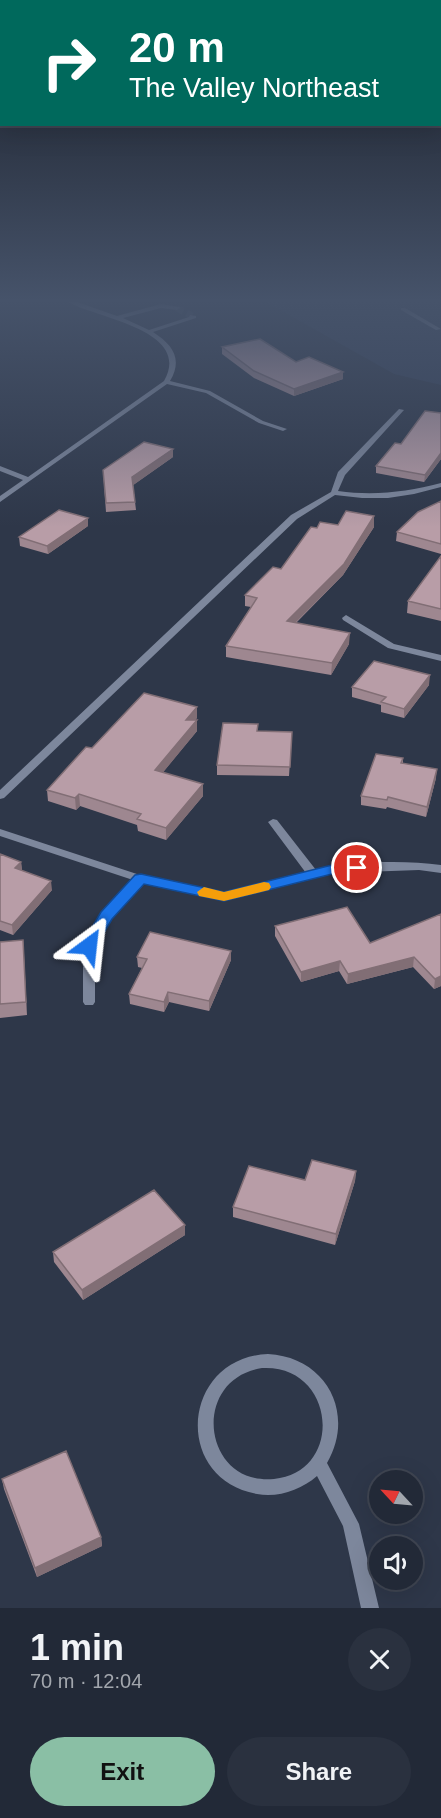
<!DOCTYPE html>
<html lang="en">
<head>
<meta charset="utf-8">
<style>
	body { margin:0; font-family:Arial,sans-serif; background:#2a313f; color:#f1f3f6; height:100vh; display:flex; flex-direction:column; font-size:22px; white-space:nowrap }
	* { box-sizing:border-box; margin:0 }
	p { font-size:20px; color:#a2a6ad }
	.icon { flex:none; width:33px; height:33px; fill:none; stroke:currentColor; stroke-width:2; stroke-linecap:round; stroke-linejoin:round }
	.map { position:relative; height:1608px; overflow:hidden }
	.details { display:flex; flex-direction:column; background:#222937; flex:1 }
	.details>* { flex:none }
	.guide { position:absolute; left:0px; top:0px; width:441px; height:126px; box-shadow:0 6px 24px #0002,0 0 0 2px #3f4552; background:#00695c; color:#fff; overflow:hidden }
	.needle { width:39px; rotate:296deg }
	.fabs { position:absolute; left:369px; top:1470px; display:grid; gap:12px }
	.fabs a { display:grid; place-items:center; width:54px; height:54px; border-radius:50%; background:#222937; box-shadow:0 6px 24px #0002,0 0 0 2px #3f4552; font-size:30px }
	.pin { position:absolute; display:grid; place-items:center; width:51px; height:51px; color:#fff; margin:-26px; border:3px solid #fff; border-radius:50%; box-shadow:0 2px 6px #0007 }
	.me { position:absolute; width:66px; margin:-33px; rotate:30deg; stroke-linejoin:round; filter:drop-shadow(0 0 4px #0008) }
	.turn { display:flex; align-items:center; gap:21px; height:126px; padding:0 30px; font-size:27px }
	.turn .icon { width:78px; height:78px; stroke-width:2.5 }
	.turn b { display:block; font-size:42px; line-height:51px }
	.round { display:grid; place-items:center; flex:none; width:63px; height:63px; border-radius:32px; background:#2a313f }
	.summary { display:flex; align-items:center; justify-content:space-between; height:102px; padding:0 30px }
	h1 { font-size:36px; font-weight:700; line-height:45px }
	.primary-button { display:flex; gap:12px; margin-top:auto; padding:12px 30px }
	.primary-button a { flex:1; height:69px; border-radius:36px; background:#8abfa5; color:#111; font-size:24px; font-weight:700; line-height:69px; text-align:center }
	.primary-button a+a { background:#2a313f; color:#f1f3f6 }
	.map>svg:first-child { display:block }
</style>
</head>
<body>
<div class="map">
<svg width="441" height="1608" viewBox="0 0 441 1608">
	<rect width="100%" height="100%" fill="#2e3749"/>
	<!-- built -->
	<path fill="#344058" d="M 266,302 L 441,302 L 441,385 L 394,374 Z"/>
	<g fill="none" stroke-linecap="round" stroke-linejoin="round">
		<!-- minor-tunnel -->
		<path stroke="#464f60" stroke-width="7" stroke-dasharray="7 4" stroke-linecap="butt" d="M 177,308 L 192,316"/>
		<!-- minor -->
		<path fill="#7d879c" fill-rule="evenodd" d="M 68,302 L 77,302 L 117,316 L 161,304 L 179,307 L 180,308 L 177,310 L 161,308 L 123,318 L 149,330 L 189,317 L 190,315 L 196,316 L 196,318 L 153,332 C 173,345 183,359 170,381 L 210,391 L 263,421 L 287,429 L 283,431 L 259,423 L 206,393 L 167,384 L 0,502 L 0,496 L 23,480 L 0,471 L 0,466 L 28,477 L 164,381 C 193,330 96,318 68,302 Z
			M 401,308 L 405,308 L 441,329 L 436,330 L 401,310 Z
			M 399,409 L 404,410 L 345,475 L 338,491 C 374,496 407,492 441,483 L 441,487 L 414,494 L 388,498 L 362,498 L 335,495 L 297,519 L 4,798 L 0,799 L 0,790 L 291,515 L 331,492 L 338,472 Z
			M 346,615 L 394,644 L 441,655 L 441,661 L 388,648 L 343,620 L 342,618 Z
			M 273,819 L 277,820 L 316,870 C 353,861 404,860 441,865 L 441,873 L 419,870 L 336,873 L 224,901 L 143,883 L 110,918 L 95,946 L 95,1002 L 93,1005 L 85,1005 L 83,1002 L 83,946 L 102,913 L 133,880 L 0,836 L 0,829 L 143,876 L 224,893 L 306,873 L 268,822 Z
			M 268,1354 C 326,1357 356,1413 327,1463 L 359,1524 L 379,1608 L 361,1608 L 343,1526 L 317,1476 C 301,1490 278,1498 257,1494 C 172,1479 181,1358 268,1354 ZM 262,1368 C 336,1364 345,1472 274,1479 C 202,1486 190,1379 262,1368 Z"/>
	</g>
	<!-- wall -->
	<path fill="#9e8790" d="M 222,347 L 296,362 L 343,379 L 294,396 L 254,378 L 222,354 Z
		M 441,413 L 441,459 L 424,482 L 376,473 L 376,466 L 401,444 Z
		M 173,457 L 133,485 L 136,510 L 106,512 L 103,470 Z
		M 441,501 L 441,554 L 396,541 L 397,532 Z
		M 338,525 L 374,527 L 343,575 L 296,623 L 349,644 L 331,675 L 226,657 L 226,646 L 251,607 L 245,606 L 245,595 L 281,569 L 317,528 Z
		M 88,526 L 48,554 L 20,546 L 19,537 Z
		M 441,556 L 441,621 L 407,613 L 408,601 Z
		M 429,685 L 404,718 L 381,712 L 381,705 L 352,697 L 352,687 Z
		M 197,718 L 195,720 L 197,731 L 163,772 L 203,796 L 166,840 L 138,831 L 137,825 L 80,806 L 76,810 L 48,801 L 47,790 L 92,748 Z
		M 258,731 L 292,732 L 289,776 L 217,775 L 217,765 Z
		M 403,758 L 403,763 L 436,778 L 426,817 L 387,807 L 386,809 L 361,805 L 361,796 Z
		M 0,854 L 21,862 L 22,871 L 52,890 L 13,935 L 0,930 Z
		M 441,914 L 441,986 L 434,989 L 413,967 L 347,984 L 339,971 L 301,982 L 275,936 L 275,926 L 370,943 Z
		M 23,940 L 27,1015 L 0,1018 L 0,942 Z
		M 137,957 L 231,960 L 209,1011 L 169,1002 L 164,1012 L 130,1004 L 129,994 L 142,968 L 138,967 Z
		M 356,1171 L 355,1181 L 335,1245 L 233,1217 L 233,1207 Z
		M 185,1225 L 185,1235 L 83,1300 L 54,1262 L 53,1252 Z
		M 2,1479 L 101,1537 L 102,1546 L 37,1577 L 4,1489 Z"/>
	<!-- shaded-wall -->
	<path fill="#816e75" d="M 343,372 L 343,379 L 294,396 L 294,389 Z
		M 173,449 L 173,457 L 132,486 L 132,477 Z
		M 441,453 L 441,459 L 424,482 L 425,475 Z
		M 374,516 L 374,527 L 343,575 L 286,632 L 287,621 Z
		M 88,518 L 88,526 L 48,554 L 47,546 Z
		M 350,633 L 349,644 L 331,675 L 332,663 Z
		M 430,675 L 429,685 L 404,718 L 404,709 Z
		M 197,707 L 197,718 L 186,731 L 186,720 Z
		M 197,720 L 197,731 L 156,781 L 155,770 Z
		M 437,769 L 436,778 L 426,817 L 427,807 Z
		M 203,784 L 203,796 L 166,840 L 166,828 Z
		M 79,794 L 80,806 L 76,810 L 75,798 Z
		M 21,862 L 22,871 L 15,868 Z
		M 51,881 L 52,890 L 13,935 L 12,925 Z
		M 23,940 L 24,953 L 27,1015 L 26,1002 Z
		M 231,951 L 231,960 L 209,1011 L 209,1001 Z
		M 414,957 L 413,967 L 347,984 L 348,974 Z
		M 340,961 L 339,971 L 301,982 L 301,972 Z
		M 441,976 L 441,986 L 434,989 L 435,979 Z
		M 168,992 L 169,1002 L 164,1012 L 164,1002 Z
		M 356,1171 L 355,1181 L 335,1245 L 336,1234 Z
		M 185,1225 L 185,1235 L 83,1300 L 82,1290 Z
		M 101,1537 L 102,1546 L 37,1577 L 35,1568 Z"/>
	<!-- building -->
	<path fill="#b89da7" stroke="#816e75" stroke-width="1.5" d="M 260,339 L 296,362 L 309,357 L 343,372 L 294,389 L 254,371 L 222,347 Z
		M 425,411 L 441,413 L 441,453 L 425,475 L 376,466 L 395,443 L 401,444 Z
		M 144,442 L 173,449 L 132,477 L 135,502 L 106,503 L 103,470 Z
		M 441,501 L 441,544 L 397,532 L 418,512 Z
		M 59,510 L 88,518 L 47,546 L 19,537 Z
		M 346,511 L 374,516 L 344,564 L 287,621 L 350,633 L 332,663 L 226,646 L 257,598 L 245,595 L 273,567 L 281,569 L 311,527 L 317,528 L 320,522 L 338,525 Z
		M 441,556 L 441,609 L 408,601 Z
		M 374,661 L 430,675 L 404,709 L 381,702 L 386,697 L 352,687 Z
		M 144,693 L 197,707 L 186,720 L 197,720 L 155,770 L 203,784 L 166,828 L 137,819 L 141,814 L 79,794 L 75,798 L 47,790 L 86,747 L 92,748 Z
		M 223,723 L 258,724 L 257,731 L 292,732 L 290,767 L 217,765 Z
		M 376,754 L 403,758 L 401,763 L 437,769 L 427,807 L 388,797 L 387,800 L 361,796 Z
		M 0,854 L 21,862 L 15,868 L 51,881 L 12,925 L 0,921 Z
		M 347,907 L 370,943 L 441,914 L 441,976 L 435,979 L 414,957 L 348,974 L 340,961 L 301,972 L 275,926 Z
		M 150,932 L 231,951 L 209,1001 L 168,992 L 164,1002 L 129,994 L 147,959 L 137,957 Z
		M 23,940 L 26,1002 L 0,1004 L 0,942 Z
		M 312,1160 L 356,1171 L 336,1234 L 233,1207 L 249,1166 L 305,1180 Z
		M 154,1190 L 185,1225 L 82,1290 L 53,1252 Z
		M 66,1451 L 101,1537 L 35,1568 L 2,1479 Z"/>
	<!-- sky -->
	<linearGradient id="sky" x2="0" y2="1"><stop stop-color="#191e28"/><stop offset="0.57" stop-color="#46536a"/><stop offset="1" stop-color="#46536a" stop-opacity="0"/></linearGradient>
	<rect width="441" height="527" fill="url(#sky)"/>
	<!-- route -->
	<path fill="#1a73e8" stroke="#114b97" stroke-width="1.5" d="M 357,863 L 362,865 L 364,868 L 362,871 L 336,873 L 224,901 L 144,884 L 112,919 L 94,950 L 84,950 L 81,946 L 101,912 L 135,875 L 141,874 L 224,892 L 336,864 Z"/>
	<!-- slow -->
	<path fill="#f59e0b" d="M 264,882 L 269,883 L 271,887 L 269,890 L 224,901 L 199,896 L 197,892 L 204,887 L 224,892 Z"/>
</svg>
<div class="fabs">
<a><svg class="needle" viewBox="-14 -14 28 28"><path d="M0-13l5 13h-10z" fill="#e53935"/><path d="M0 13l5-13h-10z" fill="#a2a6ad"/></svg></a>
<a><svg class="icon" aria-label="sound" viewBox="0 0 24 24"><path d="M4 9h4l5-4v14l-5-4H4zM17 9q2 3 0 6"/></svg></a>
</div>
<div class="pin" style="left:357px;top:868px;background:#d93025"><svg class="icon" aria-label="arrive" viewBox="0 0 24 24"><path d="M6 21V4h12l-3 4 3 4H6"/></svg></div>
<svg class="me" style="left:89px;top:946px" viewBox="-20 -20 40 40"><path d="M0-17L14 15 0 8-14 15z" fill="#1a73e8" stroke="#fff" stroke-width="4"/></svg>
<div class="guide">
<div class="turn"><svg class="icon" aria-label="right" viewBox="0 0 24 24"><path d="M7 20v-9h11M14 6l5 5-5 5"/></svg><div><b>20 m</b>The Valley Northeast</div></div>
</div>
</div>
<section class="details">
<div class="summary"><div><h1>1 min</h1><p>70 m · 12:04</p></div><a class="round"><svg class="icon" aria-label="close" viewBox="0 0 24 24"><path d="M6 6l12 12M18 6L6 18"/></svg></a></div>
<div class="primary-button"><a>Exit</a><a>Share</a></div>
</section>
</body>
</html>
